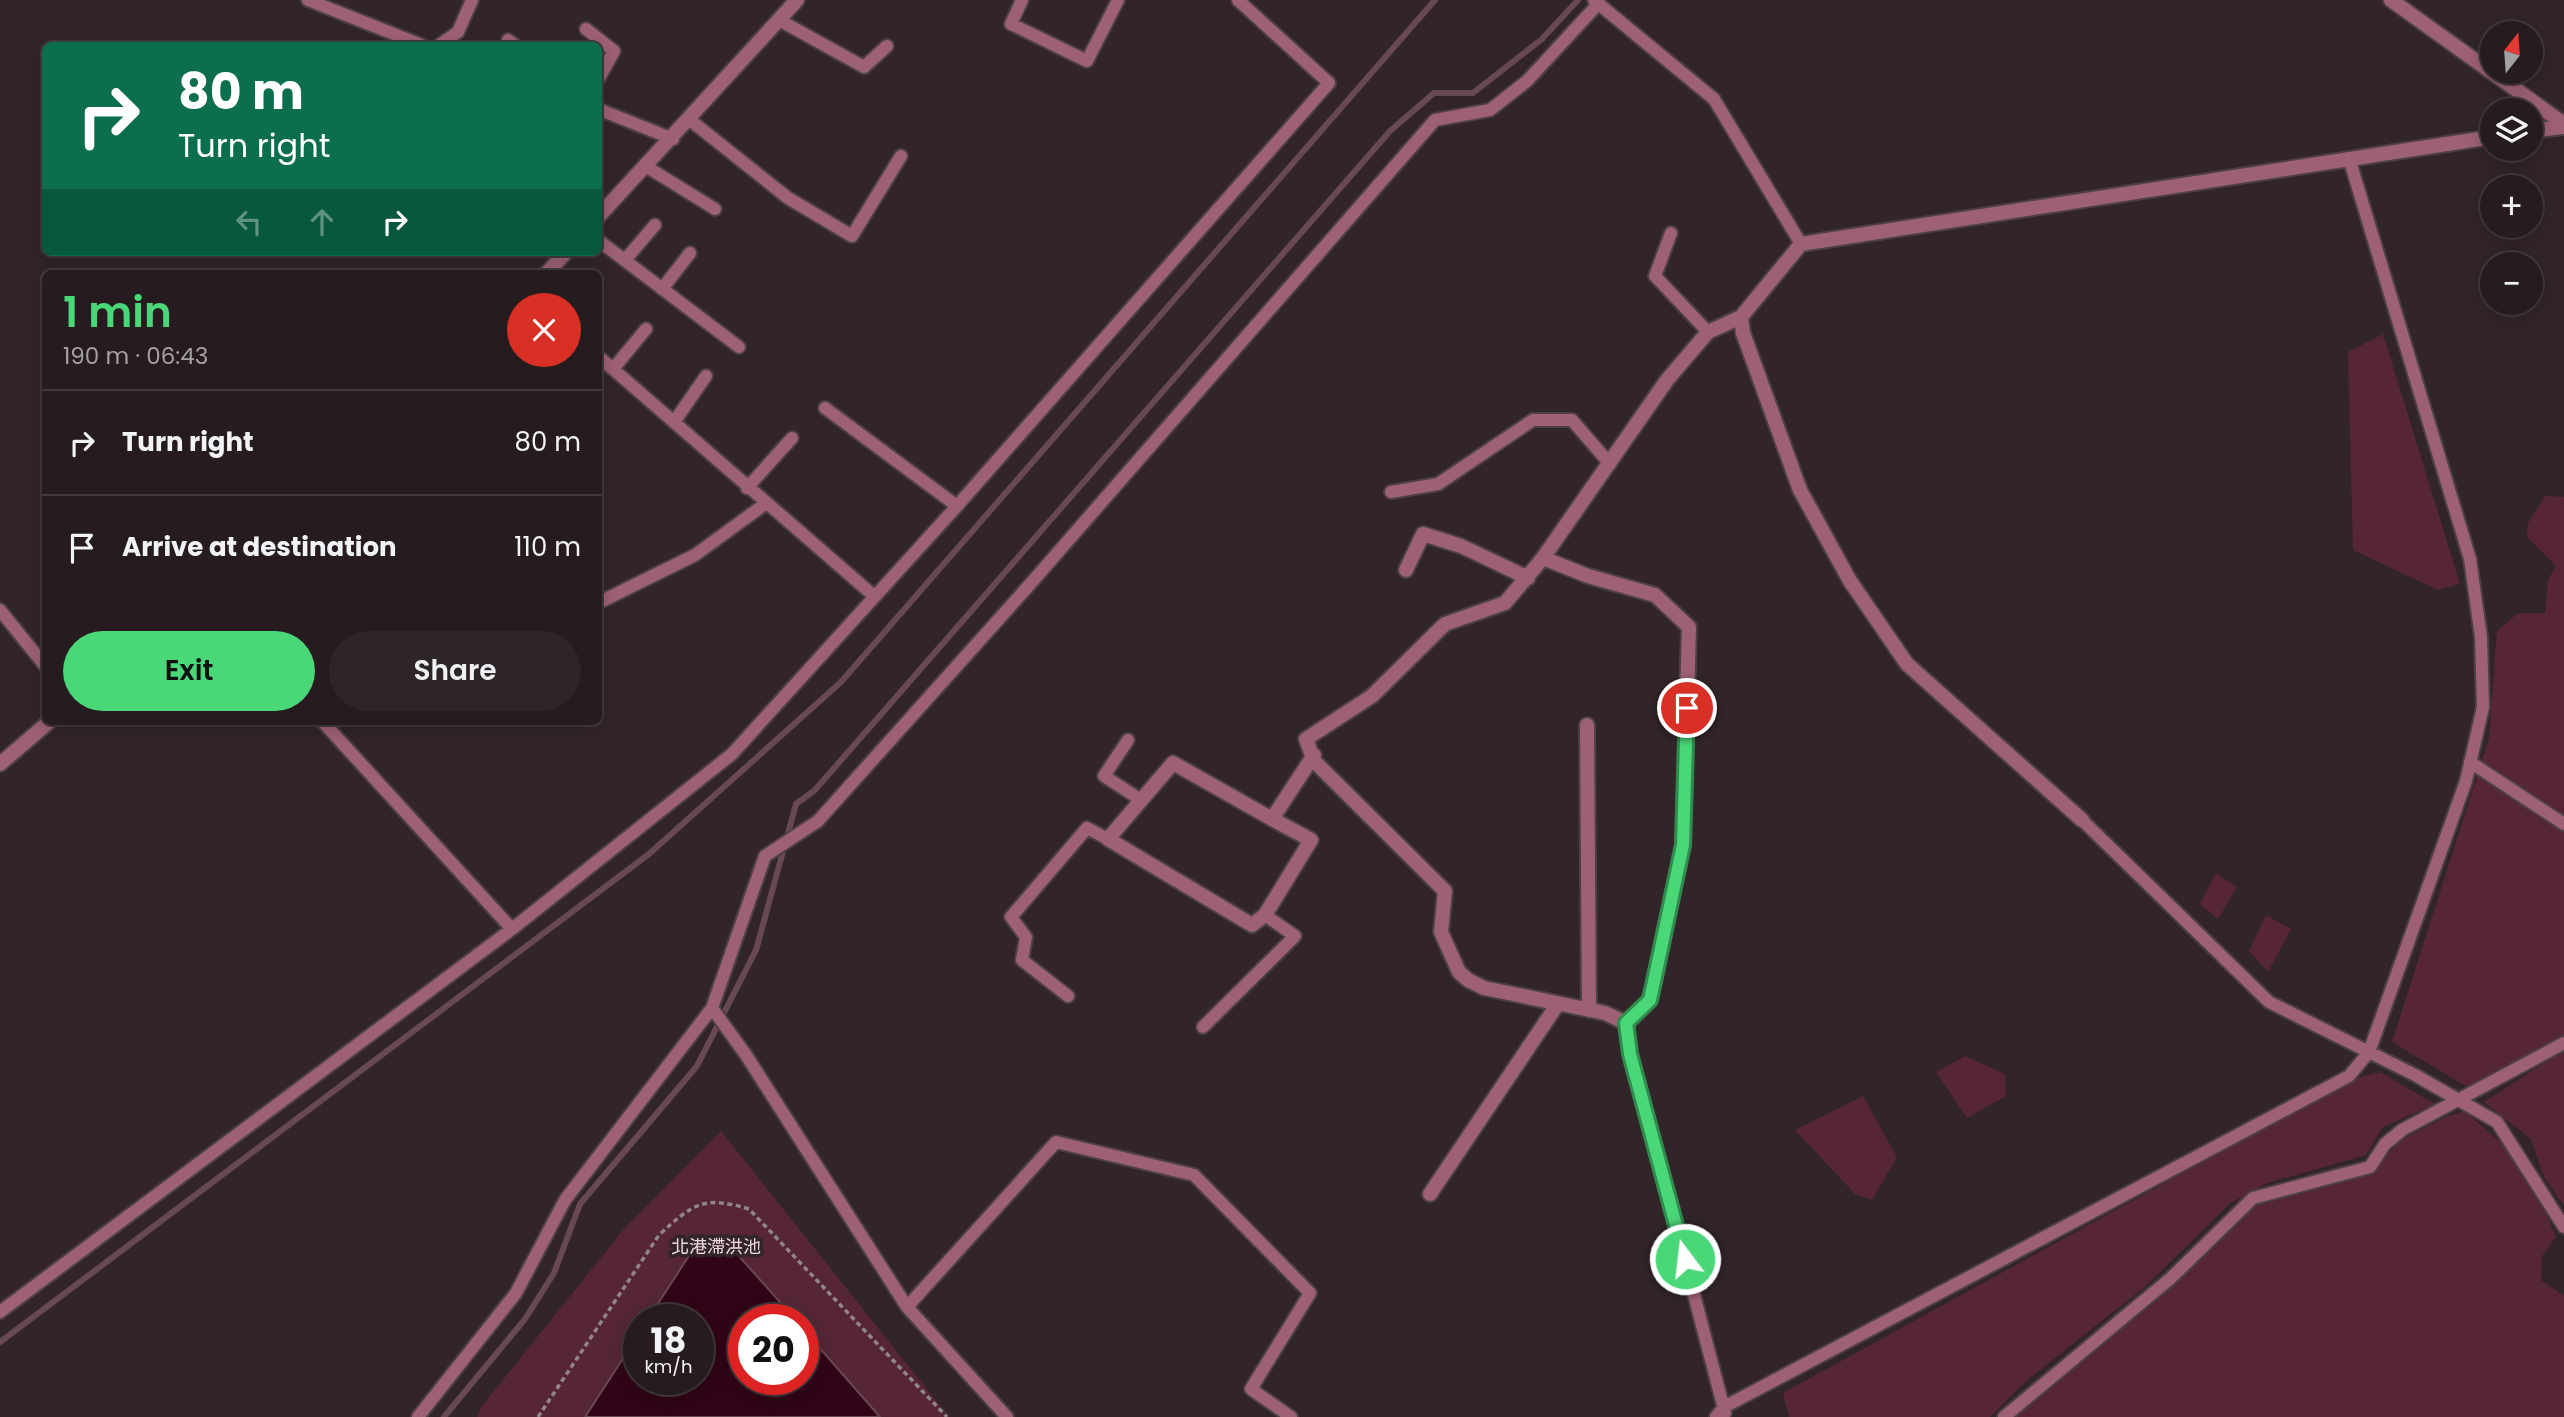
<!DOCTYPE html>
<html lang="en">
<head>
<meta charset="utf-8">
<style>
	body { margin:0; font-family:Poppins,"Noto Sans TC",sans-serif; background:#2e2528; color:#f1f3f6; height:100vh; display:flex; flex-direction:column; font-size:26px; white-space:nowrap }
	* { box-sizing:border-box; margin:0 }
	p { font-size:23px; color:#a4a1a4 }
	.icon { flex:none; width:38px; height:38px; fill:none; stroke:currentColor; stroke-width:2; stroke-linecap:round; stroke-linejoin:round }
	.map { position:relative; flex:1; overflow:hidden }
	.drawer { position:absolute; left:42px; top:270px; width:560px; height:455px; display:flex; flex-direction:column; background:#261c1f; border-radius:10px; box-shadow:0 4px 18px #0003,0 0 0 2px #423a3d }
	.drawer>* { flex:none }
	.hud { position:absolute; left:42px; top:42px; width:560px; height:214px; border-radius:10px; box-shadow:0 4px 18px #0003,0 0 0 2px #423a3d; background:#0b6e4f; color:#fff; overflow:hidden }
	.needle { width:46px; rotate:17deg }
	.tools { position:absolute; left:2480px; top:21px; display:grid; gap:14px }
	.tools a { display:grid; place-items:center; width:63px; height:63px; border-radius:50%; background:#261c1f; box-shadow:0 4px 18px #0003,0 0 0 2px #423a3d; font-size:35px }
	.speed { position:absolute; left:623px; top:1304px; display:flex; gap:14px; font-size:35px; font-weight:700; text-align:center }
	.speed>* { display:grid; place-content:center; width:91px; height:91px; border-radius:50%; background:#261c1f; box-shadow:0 4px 18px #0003,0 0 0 2px #423a3d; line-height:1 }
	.speed small { font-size:18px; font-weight:400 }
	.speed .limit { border:10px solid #d22; background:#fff; color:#111 }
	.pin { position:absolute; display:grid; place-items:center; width:60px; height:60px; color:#fff; margin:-30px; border:4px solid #fff; border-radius:50%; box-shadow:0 2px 7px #0007 }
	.me { position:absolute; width:77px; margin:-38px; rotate:345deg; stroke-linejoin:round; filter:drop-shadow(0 0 5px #0008) }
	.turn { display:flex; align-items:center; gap:24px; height:147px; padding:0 21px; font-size:32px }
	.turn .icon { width:91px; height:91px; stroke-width:2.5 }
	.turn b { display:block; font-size:49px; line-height:60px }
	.lanes { display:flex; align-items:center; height:66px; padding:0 21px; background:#0003; justify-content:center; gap:35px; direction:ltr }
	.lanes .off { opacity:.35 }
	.round { display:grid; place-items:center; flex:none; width:74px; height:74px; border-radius:37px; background:#2e2528 }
	.summary { display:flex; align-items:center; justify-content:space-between; height:119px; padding:0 21px }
	h1 { font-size:42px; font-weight:600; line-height:52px; color:#4ad778 }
	.cta { display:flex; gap:14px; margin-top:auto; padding:14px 21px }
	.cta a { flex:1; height:80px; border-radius:42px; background:#4ad778; color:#111; font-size:28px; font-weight:600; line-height:80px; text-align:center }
	.cta a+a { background:#2e2528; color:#f1f3f6 }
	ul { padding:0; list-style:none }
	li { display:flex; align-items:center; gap:21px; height:105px; padding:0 21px; border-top:2px solid #423a3d }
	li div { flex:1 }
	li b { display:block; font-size:26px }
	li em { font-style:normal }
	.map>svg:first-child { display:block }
</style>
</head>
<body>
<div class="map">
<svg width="2564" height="1417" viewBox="0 0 2564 1417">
	<rect width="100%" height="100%" fill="#322529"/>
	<!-- green -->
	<path fill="#562636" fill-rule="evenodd" d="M 2383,334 L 2460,584 L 2438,590 L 2353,550 L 2348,352 Z
		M 2545,496 L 2564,497 L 2564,1035 L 2469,1088 L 2392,1042 L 2489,739 L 2497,631 L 2518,613 L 2545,613 L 2548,580 L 2556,566 L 2527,537 L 2528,523 Z
		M 2216,873 L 2237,887 L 2218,919 L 2200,904 Z
		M 2266,915 L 2291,929 L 2268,972 L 2249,951 Z
		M 2564,1050 L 2564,1206 L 2544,1177 L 2531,1139 L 2484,1102 Z
		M 1965,1056 L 2005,1074 L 2006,1096 L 1967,1118 L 1936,1072 Z
		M 2380,1072 L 2435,1104 L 2383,1127 L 2366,1155 L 2267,1183 L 2229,1204 L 2146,1286 L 2026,1381 L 1990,1417 L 1789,1417 L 1783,1393 L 2356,1078 Z
		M 1863,1096 L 1897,1157 L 1872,1200 L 1855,1194 L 1795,1130 Z
		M 2465,1111 L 2509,1150 L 2536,1190 L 2556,1237 L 2542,1256 L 2541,1280 L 2564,1296 L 2564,1417 L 2012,1417 L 2053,1379 L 2171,1288 L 2256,1205 L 2375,1170 L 2399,1141 L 2447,1116 Z
		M 721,1131 L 949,1417 L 477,1417 L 481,1407 L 624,1229 ZM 639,1320 L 698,1320 L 698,1379 L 639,1379 ZM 744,1320 L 803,1320 L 803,1379 L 744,1379 Z"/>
	<!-- water -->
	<path fill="#310517" stroke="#694855" stroke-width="2" d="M 696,1245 L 729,1245 L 795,1319 L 744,1320 L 744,1379 L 803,1379 L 803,1329 L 880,1417 L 585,1417 L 639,1334 L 639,1379 L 698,1379 L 698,1320 L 648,1319 Z"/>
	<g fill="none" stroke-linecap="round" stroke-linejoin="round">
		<!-- stream -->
		<path stroke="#694855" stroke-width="6" d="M 0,1342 L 649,854 L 841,682 L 1435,0
			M 444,1417 L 525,1319 L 554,1273 L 580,1204 L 697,1066 L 756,950 L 796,804 L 815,790 L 1390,131 L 1434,93 L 1473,93 L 1542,39 L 1578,0"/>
		<!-- service casing -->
		<g stroke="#4c4043" stroke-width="16">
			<path id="service" d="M 308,0 L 424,46
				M 1022,0 L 1011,24 L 1087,61 L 1118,0
				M 1594,0 L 1714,99 L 1801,244
				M 779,20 L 864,67 L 887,46
				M 586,29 L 614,51 L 598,80
				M 508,40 L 516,46
				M 438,46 L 458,32 L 472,0
				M 598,109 L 673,139
				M 690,120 L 788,198 L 852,236 L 901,156
				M 647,167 L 715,209
				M 1671,233 L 1655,276 L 1708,332
				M 598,240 L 739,347
				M 625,260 L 655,225
				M 662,289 L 690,253
				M 598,356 L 874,596
				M 613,369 L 646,329
				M 825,408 L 957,506
				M 674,422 L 706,376
				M 747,488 L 792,438
				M 1391,492 L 1438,484 L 1533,420 L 1572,420 L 1610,464
				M 598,603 L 695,555 L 765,504
				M 0,610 L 46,667
				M 322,721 L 512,929
				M 1128,740 L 1104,776 L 1141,800
				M 2470,762 L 2564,824
				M 2082,820 L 2269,1002 L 2415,1075 L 2497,1122 L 2564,1227
				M 1068,996 L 1022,960 L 1026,937 L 1011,917 L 1087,828 L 1108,839
				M 712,1008 L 746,1055 L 907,1307 L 1007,1417
				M 1626,1023 L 1631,1054 L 1725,1413
				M 1203,1027 L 1295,936 L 1265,915
				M 907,1307 L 1056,1142 L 1194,1175 L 1310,1293 L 1251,1389 L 1291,1417
				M 0,1312 L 512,929 L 732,754 L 957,506 L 1329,83 L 1238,0
				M 418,1417 L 516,1293 L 565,1200 L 712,1008 L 765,856 L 818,821 L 1032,582 L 1435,120 L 1490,110 L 1527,81 L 1599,3
				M 1716,1417 L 1724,1407 L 2349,1076 L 2369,1052 L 2466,781 L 2483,707 L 2481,637 L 2470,559 L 2349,158
				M 2004,1417 L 2171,1278 L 2253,1198 L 2370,1167 L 2385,1144 L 2402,1130 L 2564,1043"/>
		</g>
		<!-- minor casing -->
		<g stroke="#4c4043" stroke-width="18">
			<path id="minor" d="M 2530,131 L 2564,127
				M 1741,317 L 1743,333 L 1800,490 L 1850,581 L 1907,664 L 2082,820
				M 1543,558 L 1505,603 L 1445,624 L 1372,696 L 1306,739 L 1314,761 L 1445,891 L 1441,932 L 1459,972 L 1468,980 L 1484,988 L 1605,1013 L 1626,1023 L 1650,1000 L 1683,845 L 1689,627 L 1655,595 L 1588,576 L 1543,558 L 1667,380 L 1708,332 L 1741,317 L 1801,244 L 2492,137
				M 1406,570 L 1423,534 L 1461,546 L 1528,578
				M 1587,725 L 1589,1010
				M 1272,819 L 1311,840 L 1265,915 L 1252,925 L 1108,839 L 1173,763 L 1272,819 L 1314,755
				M 1430,1194 L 1557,1005"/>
		</g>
		<!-- tertiary casing -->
		<g stroke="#4c4043" stroke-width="18">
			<path id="tertiary" d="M 2391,0 L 2564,124
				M 598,217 L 797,0
				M 547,273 L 566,252
				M 0,764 L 50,721"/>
		</g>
		<!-- path -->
		<path stroke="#908588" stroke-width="3.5" stroke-dasharray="5 3.5" stroke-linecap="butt" d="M 538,1417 L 659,1235 C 693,1204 703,1195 749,1209 L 947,1417"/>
		<!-- service -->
		<use href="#service" stroke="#9d6173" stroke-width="12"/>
		<!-- minor -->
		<use href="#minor" stroke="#9d6173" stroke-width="14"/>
		<!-- tertiary -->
		<use href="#tertiary" stroke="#9d6173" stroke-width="14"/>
	</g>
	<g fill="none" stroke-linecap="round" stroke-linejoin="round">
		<!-- route casing -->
		<g stroke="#308c4e" stroke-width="18">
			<path id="route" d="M 1685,1259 L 1630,1054 L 1626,1023 L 1650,1000 L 1683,845 L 1687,708"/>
		</g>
		<!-- route -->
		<use href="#route" stroke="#4ad778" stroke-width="12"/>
	</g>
	<g text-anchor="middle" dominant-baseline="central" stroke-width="7" stroke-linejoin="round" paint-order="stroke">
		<!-- park labels -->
		<g font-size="18" fill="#f2d8de" stroke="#322529">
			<text x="716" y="1246">北港滯洪池</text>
		</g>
	</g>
</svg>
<div class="tools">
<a><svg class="needle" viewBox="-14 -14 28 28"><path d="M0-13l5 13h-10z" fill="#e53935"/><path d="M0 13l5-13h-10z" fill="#a4a1a4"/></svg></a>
<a><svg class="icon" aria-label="layers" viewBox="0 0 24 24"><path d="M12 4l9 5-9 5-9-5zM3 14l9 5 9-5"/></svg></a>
<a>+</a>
<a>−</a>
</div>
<div class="speed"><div>18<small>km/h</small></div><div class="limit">20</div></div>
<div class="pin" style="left:1687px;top:708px;background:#d93025"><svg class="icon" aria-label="arrive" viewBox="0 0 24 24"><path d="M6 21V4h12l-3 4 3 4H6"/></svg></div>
<svg class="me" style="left:1685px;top:1259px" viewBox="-20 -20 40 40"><circle r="17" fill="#4ad778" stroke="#fff" stroke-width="3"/><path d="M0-11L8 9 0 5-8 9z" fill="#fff"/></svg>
<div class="hud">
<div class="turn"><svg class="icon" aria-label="right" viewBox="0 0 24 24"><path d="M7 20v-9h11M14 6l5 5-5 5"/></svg><div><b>80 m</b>Turn right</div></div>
<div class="lanes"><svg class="icon off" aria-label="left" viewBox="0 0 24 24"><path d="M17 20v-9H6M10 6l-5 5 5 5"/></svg><svg class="icon off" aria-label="ahead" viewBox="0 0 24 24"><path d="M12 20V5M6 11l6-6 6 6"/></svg><svg class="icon" aria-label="right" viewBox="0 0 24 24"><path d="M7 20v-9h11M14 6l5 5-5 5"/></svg></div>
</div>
<section class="drawer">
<div class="summary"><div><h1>1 min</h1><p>190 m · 06:43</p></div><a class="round" style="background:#d93025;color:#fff"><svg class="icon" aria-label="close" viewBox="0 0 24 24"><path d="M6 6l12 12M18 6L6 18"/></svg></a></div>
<ul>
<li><svg class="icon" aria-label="right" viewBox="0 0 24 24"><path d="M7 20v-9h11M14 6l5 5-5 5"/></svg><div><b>Turn right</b></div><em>80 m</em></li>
<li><svg class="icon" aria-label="arrive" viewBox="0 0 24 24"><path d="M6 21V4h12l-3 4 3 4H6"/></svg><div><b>Arrive at destination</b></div><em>110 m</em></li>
</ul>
<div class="cta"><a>Exit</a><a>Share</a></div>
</section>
</div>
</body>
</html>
